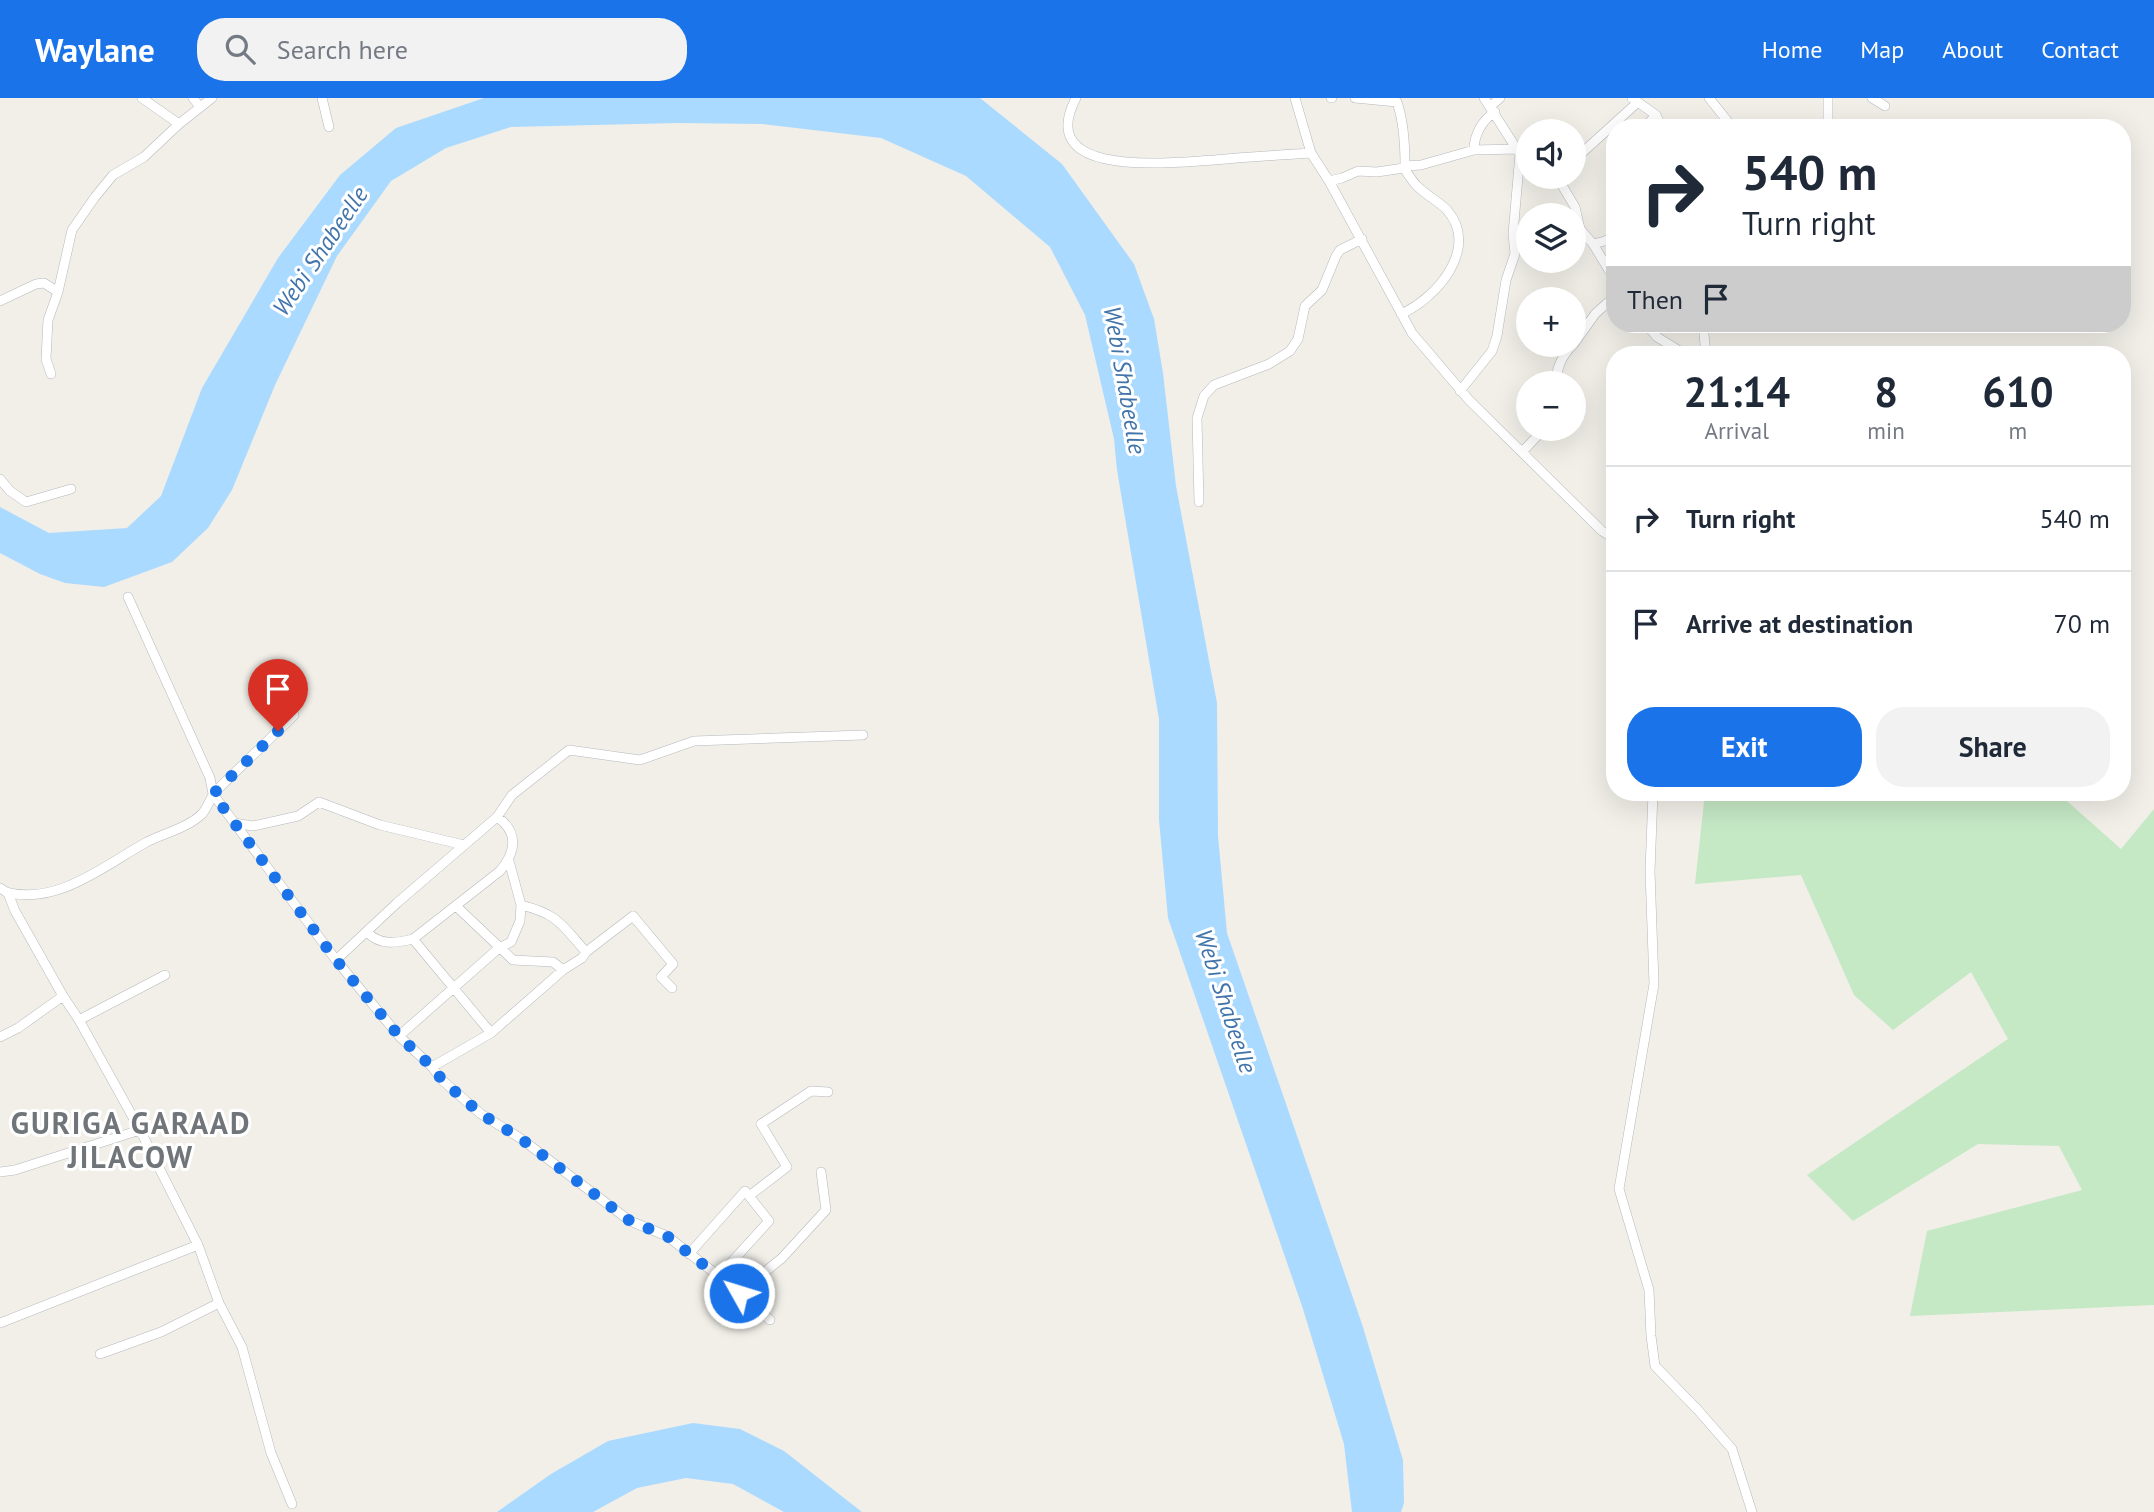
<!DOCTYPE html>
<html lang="en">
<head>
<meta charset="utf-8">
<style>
	body { margin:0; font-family:"PT Sans",sans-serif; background:#f2f2f3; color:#1f2937; height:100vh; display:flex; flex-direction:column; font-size:26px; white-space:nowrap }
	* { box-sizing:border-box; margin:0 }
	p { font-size:23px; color:#747a83 }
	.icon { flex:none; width:38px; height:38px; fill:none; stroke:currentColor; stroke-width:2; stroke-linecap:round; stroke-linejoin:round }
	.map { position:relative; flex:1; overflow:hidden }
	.side { position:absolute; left:1606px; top:248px; width:525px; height:455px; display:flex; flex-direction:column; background:#fff; border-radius:28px; box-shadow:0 7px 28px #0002 }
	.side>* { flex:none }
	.top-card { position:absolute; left:1606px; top:21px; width:525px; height:214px; border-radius:28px; box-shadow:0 7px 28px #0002; background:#fff; color:#1f2937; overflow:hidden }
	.tools { position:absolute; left:1516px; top:21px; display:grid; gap:14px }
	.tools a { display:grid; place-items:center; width:70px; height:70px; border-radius:50%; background:#fff; box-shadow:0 7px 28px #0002; font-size:35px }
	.pin { position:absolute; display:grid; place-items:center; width:60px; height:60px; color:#fff; margin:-72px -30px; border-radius:50% 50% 50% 0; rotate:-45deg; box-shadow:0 0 7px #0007 }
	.pin .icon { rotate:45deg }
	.me { position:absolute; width:77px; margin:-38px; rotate:309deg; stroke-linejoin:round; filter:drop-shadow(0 0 5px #0008) }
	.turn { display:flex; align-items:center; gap:24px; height:147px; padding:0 21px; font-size:32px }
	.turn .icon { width:91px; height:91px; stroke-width:2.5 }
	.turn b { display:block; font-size:49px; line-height:60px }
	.then { display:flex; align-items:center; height:66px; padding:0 21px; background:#0003; gap:14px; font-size:26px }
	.eta { display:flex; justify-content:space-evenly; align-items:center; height:119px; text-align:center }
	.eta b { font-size:42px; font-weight:800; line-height:49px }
	.action { display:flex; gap:14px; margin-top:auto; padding:14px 21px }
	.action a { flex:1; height:80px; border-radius:28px; background:#1a73e8; color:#fff; font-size:28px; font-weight:800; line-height:80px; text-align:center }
	.action a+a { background:#f2f2f3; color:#1f2937 }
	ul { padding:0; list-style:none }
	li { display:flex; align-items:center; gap:21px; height:105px; padding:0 21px; border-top:2px solid #e0e1e3 }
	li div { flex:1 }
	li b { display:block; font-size:26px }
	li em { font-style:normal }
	header { display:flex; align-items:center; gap:42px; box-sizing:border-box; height:98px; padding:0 35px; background:#1a73e8; color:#fff }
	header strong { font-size:33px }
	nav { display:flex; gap:38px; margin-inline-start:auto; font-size:24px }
	.search { width:490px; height:63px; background:#f2f2f3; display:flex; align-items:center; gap:18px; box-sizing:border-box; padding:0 24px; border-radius:28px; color:#747a83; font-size:26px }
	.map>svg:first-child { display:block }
</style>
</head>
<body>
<header>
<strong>Waylane</strong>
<div class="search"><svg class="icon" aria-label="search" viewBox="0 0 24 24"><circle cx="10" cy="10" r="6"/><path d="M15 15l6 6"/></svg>Search here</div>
<nav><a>Home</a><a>Map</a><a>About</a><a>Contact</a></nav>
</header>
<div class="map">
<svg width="2154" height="1414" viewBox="0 0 2154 1414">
	<rect width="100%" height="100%" fill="#f1efe8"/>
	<!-- green -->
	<path fill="#c5e8c5" d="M 1705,695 L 2058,695 L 2121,751 L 2154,711 L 2154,1207 L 1910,1218 L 1927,1133 L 2082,1092 L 2059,1048 L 1978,1046 L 1853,1123 L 1807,1077 L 2008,941 L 1971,874 L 1893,932 L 1854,897 L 1801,777 L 1695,786 Z"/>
	<!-- water -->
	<path fill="#aadaff" d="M 484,0 L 980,0 L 1062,66 L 1134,166 L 1154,221 L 1163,275 L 1176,388 L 1217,605 L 1218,738 L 1227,835 L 1362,1226 L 1403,1362 L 1404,1405 L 1401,1414 L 1352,1414 L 1344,1346 L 1303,1211 L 1168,820 L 1159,722 L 1159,621 L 1117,372 L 1114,341 L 1085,217 L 1050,149 L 966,78 L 881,40 L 762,26 L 678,25 L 511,29 L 446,50 L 391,83 L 337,158 L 275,287 L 232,392 L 208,430 L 172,464 L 104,489 L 65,485 L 40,476 L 0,455 L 0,409 L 49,435 L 127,430 L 161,398 L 202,290 L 278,160 L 340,77 L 396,30 Z
		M 693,1325 L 740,1331 L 784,1353 L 862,1414 L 784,1414 L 733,1386 L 686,1380 L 637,1390 L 593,1414 L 497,1414 L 551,1376 L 608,1343 Z"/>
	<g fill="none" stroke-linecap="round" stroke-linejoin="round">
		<!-- street casing -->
		<g stroke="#b5b8bc" stroke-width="10">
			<path id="street" d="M 142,0 L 179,26
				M 193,0 L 200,9
				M 322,0 L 329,29
				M 1076,0 C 1033,82 1173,64 1214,62 C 1247,59 1279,57 1311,55
				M 1295,0 L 1311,55 L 1329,83 L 1412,235 L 1469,302 L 1602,433 L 1615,441
				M 1331,0 L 1332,0
				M 1355,0 L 1397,4 C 1404,24 1405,46 1405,68
				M 1632,0 L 1656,17 L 1662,30
				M 1709,0 L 1733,30
				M 1828,0 L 1828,30
				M 1872,0 L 1885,8
				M 1491,8 L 1500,0
				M 1644,30 L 1656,17
				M 1554,33 L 1557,31
				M 1474,52 C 1474,37 1482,22 1495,14
				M 1573,63 L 1638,4
				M 1557,79 L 1575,109 L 1580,131 L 1573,135
				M 1329,83 L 1342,80 L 1358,73 L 1377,74 L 1404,70 L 1405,68 L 1421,67 L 1474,52 L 1517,51
				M 1580,131 L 1593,146 L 1605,143 L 1615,137
				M 1593,146 L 1615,182
				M 0,203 L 36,186 L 44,185 L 58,194
				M 1401,216 C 1437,200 1480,150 1447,112 C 1438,103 1426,97 1417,88 C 1412,83 1408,76 1404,70
				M 1646,226 L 1657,239 L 1686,257
				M 1703,226 L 1706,257
				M 1573,247 L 1595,216 L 1615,198
				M 51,276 L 46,261 L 48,222 L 58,194 L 72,132 L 95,99 L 113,77 L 144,59 L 179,26 L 212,0
				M 1557,285 C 1555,271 1563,256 1573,247
				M 1460,293 L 1492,253 L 1497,238 L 1506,182 L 1515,156 L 1513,136 L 1520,56 L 1484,0
				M 1522,354 L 1544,331
				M 0,381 L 10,393 L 26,404 L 71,391
				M 1199,404 L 1197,320 L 1204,298 L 1214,287 L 1269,266 L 1290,253 L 1298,241 L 1305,208 L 1322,192 L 1336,158 L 1340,152 L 1362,141
				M 128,499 L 210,680 L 213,696 L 336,862 L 399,938 L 432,969 L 443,983 L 481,1016 L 520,1040 L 630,1123 L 667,1138 L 729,1186 L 770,1222
				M 1653,695 L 1650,773 L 1654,886 L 1619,1091 L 1649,1192 L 1651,1238 L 1655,1268 L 1697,1311 L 1732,1351 L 1752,1414
				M 234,725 L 253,728 L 298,718 L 319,704 L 380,727 L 464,747
				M 509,763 L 521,807 C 558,816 562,827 586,854 L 582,860 L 563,872
				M 0,790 L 8,795 L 15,813 L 63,898 L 79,922 L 140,1032 L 198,1147 L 219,1205
				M 6,794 C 56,808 104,768 145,745 C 163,735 186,731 202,716 C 208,709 210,700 216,693 C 242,667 268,643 294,617
				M 456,808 L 513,862 L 553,864 L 563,872 L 491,935 L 413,841 L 500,773 C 516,754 519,734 497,719
				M 367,834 C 380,848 396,845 413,841
				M 586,854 L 633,818 L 673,866 L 661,879 L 672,890
				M 336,862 L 397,805 L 497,719 L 512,697 L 569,652 L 640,662 L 694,643 L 863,637
				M 79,922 L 165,877
				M 399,938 L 499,850 L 511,844 L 520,823 L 521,807
				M 0,939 L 18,930 L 63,898
				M 432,969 L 491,935
				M 0,1074 L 15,1072 L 140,1032
				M 749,1098 L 787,1069 L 761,1026 L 811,993 L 828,994
				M 689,1156 L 745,1093 L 769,1123 L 719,1178
				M 739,1195 L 782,1160 L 826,1112 L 821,1074
				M 0,1225 L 198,1147
				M 100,1256 L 161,1234 L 219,1205 L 242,1249 L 271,1355 L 292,1406"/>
		</g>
		<!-- street -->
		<use href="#street" stroke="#fff" stroke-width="9"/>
	</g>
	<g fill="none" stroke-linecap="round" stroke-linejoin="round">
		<!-- route -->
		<path stroke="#1a73e8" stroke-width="12" stroke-dasharray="0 21.6" d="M 278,633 L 213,696 L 336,862 L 399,938 L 432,969 L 443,983 L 481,1016 L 520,1040 L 630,1123 L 667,1138 L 739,1195"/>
	</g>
	<g text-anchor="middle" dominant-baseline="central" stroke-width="6" stroke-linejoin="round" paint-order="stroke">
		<!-- water labels -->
		<g font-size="24" font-style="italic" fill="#4174aa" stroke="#fff">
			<text transform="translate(320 153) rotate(-56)">Webi Shabeelle</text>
			<text transform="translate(1125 282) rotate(80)">Webi Shabeelle</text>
			<text transform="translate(1226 903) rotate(72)">Webi Shabeelle</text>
		</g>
		<!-- district labels -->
		<g font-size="30" font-weight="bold" letter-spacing="2" fill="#70757a" stroke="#fff">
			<text x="131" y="1024">GURIGA GARAAD<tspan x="131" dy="34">JILACOW</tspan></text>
		</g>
	</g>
</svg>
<div class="tools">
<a><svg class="icon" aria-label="sound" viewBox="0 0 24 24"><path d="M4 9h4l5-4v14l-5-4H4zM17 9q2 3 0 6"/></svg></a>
<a><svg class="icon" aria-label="layers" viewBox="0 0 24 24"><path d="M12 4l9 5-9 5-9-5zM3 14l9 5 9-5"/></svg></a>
<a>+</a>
<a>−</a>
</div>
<div class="pin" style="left:278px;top:633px;background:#d93025"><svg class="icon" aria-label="arrive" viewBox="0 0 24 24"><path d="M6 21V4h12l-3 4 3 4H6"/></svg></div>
<svg class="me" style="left:739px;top:1195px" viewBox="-20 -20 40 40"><circle r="17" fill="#1a73e8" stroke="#fff" stroke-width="3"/><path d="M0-11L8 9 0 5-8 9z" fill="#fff"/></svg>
<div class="top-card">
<div class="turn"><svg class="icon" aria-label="right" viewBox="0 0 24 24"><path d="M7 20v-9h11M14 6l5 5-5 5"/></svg><div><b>540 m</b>Turn right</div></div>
<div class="then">Then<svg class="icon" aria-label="arrive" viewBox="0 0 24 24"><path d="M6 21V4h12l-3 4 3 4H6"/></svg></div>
</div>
<section class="side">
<div class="eta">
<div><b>21:14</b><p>Arrival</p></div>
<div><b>8</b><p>min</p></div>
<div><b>610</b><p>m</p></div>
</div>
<ul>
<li><svg class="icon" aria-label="right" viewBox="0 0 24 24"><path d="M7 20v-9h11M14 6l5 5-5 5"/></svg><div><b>Turn right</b></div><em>540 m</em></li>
<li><svg class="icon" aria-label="arrive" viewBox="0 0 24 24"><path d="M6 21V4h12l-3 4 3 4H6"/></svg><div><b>Arrive at destination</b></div><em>70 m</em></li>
</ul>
<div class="action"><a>Exit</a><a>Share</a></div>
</section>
</div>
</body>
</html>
